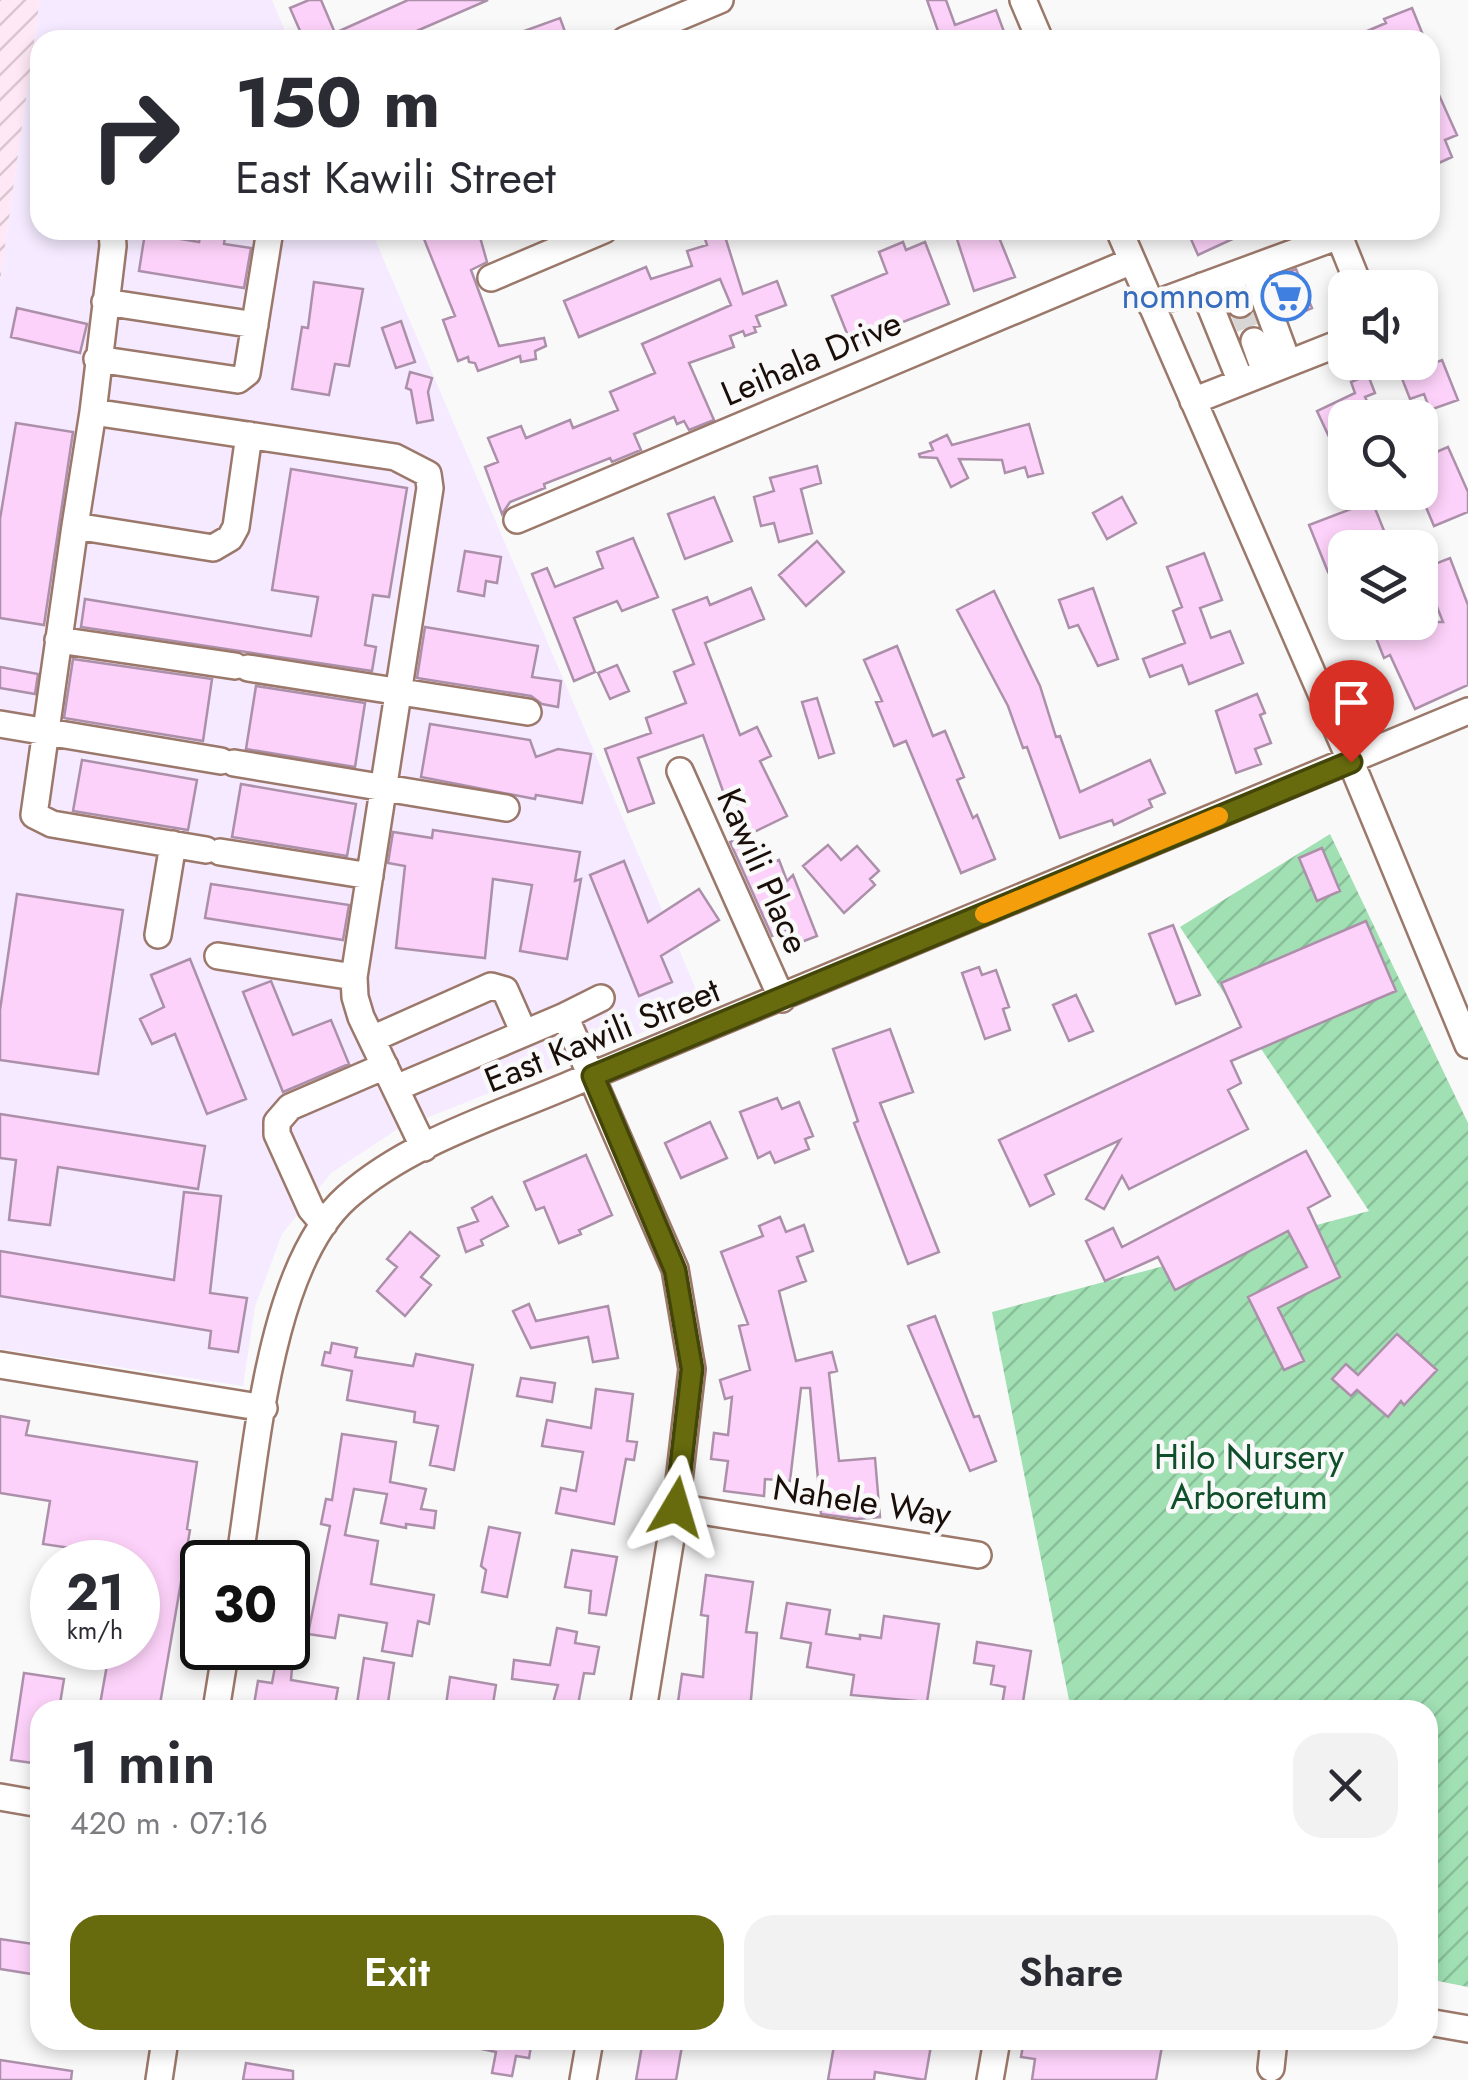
<!DOCTYPE html>
<html lang="en">
<head>
<meta charset="utf-8">
<style>
	body { margin:0; font-family:Jost,sans-serif; background:#f2f2f3; color:#2b2b33; height:100vh; display:flex; flex-direction:column; font-size:38px; white-space:nowrap }
	* { box-sizing:border-box; margin:0 }
	p { font-size:32px; color:#7c7c81 }
	.icon { flex:none; width:55px; height:55px; fill:none; stroke:currentColor; stroke-width:2; stroke-linecap:round; stroke-linejoin:round }
	.map { position:relative; flex:1; overflow:hidden }
	.drawer { position:absolute; left:30px; top:1700px; width:1408px; height:350px; display:flex; flex-direction:column; background:#fff; border-radius:30px; box-shadow:0 5px 15px #0003 }
	.drawer>* { flex:none }
	.banner { position:absolute; left:30px; top:30px; width:1410px; height:210px; border-radius:30px; box-shadow:0 5px 15px #0003; background:#fff; color:#2b2b33; overflow:hidden }
	.buttons { position:absolute; left:1328px; top:270px; display:grid; gap:20px }
	.buttons a { display:grid; place-items:center; width:110px; height:110px; border-radius:20px; background:#fff; box-shadow:0 5px 15px #0003; font-size:50px }
	.speed { position:absolute; left:30px; top:1540px; display:flex; gap:20px; font-size:50px; font-weight:700; text-align:center }
	.speed>* { display:grid; place-content:center; width:130px; height:130px; border-radius:50%; background:#fff; box-shadow:0 5px 15px #0003; line-height:1 }
	.speed small { font-size:25px; font-weight:400 }
	.speed .limit { border:5px solid #111; border-radius:15px; background:#fff; color:#111 }
	.pin { position:absolute; display:grid; place-items:center; width:85px; height:85px; color:#fff; margin:-102px -42px; border-radius:50% 50% 50% 0; rotate:-45deg; box-shadow:0 0 10px #0007 }
	.pin .icon { rotate:45deg }
	.me { position:absolute; width:110px; margin:-55px; rotate:7deg; stroke-linejoin:round; filter:drop-shadow(0 0 8px #0008) }
	.turn { display:flex; align-items:center; gap:35px; height:210px; padding:0 40px; font-size:45px }
	.turn .icon { width:130px; height:130px; stroke-width:2.5 }
	.turn b { display:block; font-size:70px; line-height:85px }
	.round { display:grid; place-items:center; flex:none; width:105px; height:105px; border-radius:30px; background:#f2f2f3 }
	.overview { display:flex; align-items:center; justify-content:space-between; height:170px; padding:0 40px }
	h1 { font-size:60px; font-weight:600; line-height:75px }
	.button { display:flex; gap:20px; margin-top:auto; padding:20px 40px }
	.button a { flex:1; height:115px; border-radius:30px; background:#676b0d; color:#fff; font-size:40px; font-weight:600; line-height:115px; text-align:center }
	.button a+a { background:#f2f2f3; color:#2b2b33 }
	.map>svg:first-child { display:block }
</style>
</head>
<body>
<div class="map">
<svg width="1468" height="2080" viewBox="0 0 1468 2080">
	<defs>
		<pattern id="industrial-furrows" width="10" height="10" patternUnits="userSpaceOnUse" patternTransform="scale(2.5)"><rect width="10" height="10" fill="#ffe8f5"/><path d="M-1 1l2-2M0 10L10 0M9 11l2-2" fill="none" stroke="#dac6d1"/></pattern>
		<pattern id="garden-furrows" width="10" height="10" patternUnits="userSpaceOnUse" patternTransform="scale(2.5)"><rect width="10" height="10" fill="#a0e0b3"/><path d="M-1 1l2-2M0 10L10 0M9 11l2-2" fill="none" stroke="#89bf98"/></pattern>
	</defs>
	<rect width="100%" height="100%" fill="#f9f9f9"/>
	<!-- industrial -->
	<path fill="url(#industrial-furrows)" d="M 0,0 L 40,0 L 0,283 Z"/>
	<!-- education -->
	<path fill="#f5eaff" d="M 40,0 L 272,0 L 289,40 L 40,40 L 40,230 L 371,230 L 704,1008 L 396,1130 L 331,1173 L 282,1234 L 255,1307 L 243,1386 L 0,1349 L 0,283 Z"/>
	<!-- garden -->
	<path fill="url(#garden-furrows)" d="M 1330,834 L 1468,1123 L 1468,1987 L 1428,1979 L 1428,1710 L 1071,1710 L 992,1312 L 1369,1211 L 1180,927 Z"/>
	<!-- building -->
	<path fill="#fdd2fa" stroke="#ac90aa" stroke-width="2.5" d="M 309,0 L 321,0 L 335,33 L 408,0 L 488,0 L 396,40 L 304,40 L 290,8 Z
		M 927,0 L 946,0 L 955,25 L 996,10 L 1007,40 L 919,40 L 938,31 Z
		M 1412,8 L 1425,40 L 1346,40 L 1386,23 L 1384,19 Z
		M 560,18 L 568,40 L 506,40 L 505,38 Z
		M 1430,75 L 1457,135 L 1445,140 L 1452,157 L 1430,167 Z
		M 201,230 L 226,230 L 224,244 L 251,248 L 244,288 L 139,271 L 145,233 L 199,242 Z
		M 447,230 L 478,230 L 487,262 L 471,270 L 499,346 L 544,338 L 546,346 L 535,351 L 536,359 L 521,362 L 520,356 L 478,371 L 475,363 L 469,362 L 468,357 L 458,361 L 443,320 L 455,316 L 424,239 Z
		M 702,230 L 723,230 L 743,294 L 777,281 L 786,305 L 756,316 L 760,326 L 754,327 L 756,332 L 745,336 L 743,331 L 730,336 L 734,347 L 689,363 L 714,420 L 689,430 L 684,421 L 677,424 L 674,417 L 634,434 L 641,450 L 612,462 L 610,458 L 544,484 L 545,488 L 510,502 L 502,514 L 485,467 L 498,462 L 488,438 L 521,426 L 526,438 L 570,420 L 573,428 L 618,410 L 610,392 L 655,373 L 642,344 L 731,305 L 720,279 L 579,337 L 564,301 L 646,267 L 651,279 L 692,266 L 687,251 L 707,245 Z
		M 954,230 L 996,230 L 1015,277 L 974,291 Z
		M 1187,230 L 1252,230 L 1198,255 Z
		M 903,242 L 906,250 L 925,242 L 949,304 L 890,327 L 891,330 L 852,346 L 832,296 L 887,273 L 879,252 Z
		M 1296,269 L 1312,308 L 1289,318 L 1274,278 Z
		M 314,282 L 363,289 L 349,366 L 335,364 L 329,395 L 292,389 L 302,327 L 308,328 Z
		M 17,308 L 87,324 L 80,353 L 11,337 Z
		M 401,321 L 415,362 L 396,368 L 382,328 Z
		M 1442,360 L 1458,400 L 1430,410 L 1424,394 L 1410,399 L 1401,376 Z
		M 410,372 L 432,378 L 428,392 L 433,420 L 417,423 L 411,390 L 406,388 Z
		M 1368,375 L 1375,393 L 1365,397 L 1375,418 L 1345,418 L 1345,471 L 1317,411 L 1355,393 L 1351,382 Z
		M 16,423 L 73,432 L 44,625 L 0,618 L 0,519 Z
		M 1029,424 L 1043,473 L 1028,477 L 1025,467 L 1005,473 L 1002,460 L 959,459 L 968,478 L 951,487 L 937,458 L 920,457 L 919,454 L 933,450 L 930,443 L 947,435 L 952,445 Z
		M 1448,447 L 1468,492 L 1468,512 L 1434,526 L 1420,493 L 1420,459 Z
		M 817,466 L 821,483 L 801,489 L 812,533 L 779,542 L 774,523 L 761,526 L 754,497 L 774,491 L 770,478 Z
		M 291,469 L 407,488 L 389,597 L 373,595 L 365,645 L 376,647 L 372,671 L 81,627 L 85,599 L 311,636 L 318,597 L 272,590 Z
		M 714,497 L 732,541 L 685,559 L 668,514 Z
		M 1122,497 L 1136,523 L 1107,539 L 1093,513 Z
		M 1372,501 L 1391,548 L 1345,548 L 1345,565 L 1328,572 L 1309,525 Z
		M 633,538 L 658,597 L 622,611 L 617,601 L 574,618 L 595,672 L 574,681 L 532,574 L 547,568 L 555,587 L 603,568 L 597,552 Z
		M 817,541 L 844,572 L 806,606 L 779,575 Z
		M 465,551 L 501,557 L 497,583 L 486,581 L 484,596 L 458,591 Z
		M 1204,553 L 1222,600 L 1200,608 L 1211,638 L 1230,631 L 1243,663 L 1189,684 L 1182,665 L 1150,677 L 1143,659 L 1185,643 L 1173,611 L 1182,607 L 1167,567 Z
		M 1450,558 L 1468,605 L 1468,685 L 1415,709 L 1390,655 L 1384,658 L 1376,638 L 1386,634 L 1382,622 L 1443,622 L 1422,569 Z
		M 751,588 L 764,619 L 705,643 L 740,735 L 757,727 L 771,756 L 760,761 L 787,816 L 752,833 L 731,791 L 724,794 L 703,735 L 638,758 L 654,803 L 628,812 L 605,749 L 651,733 L 646,718 L 686,703 L 674,672 L 694,664 L 673,610 L 707,597 L 710,605 Z
		M 1093,588 L 1118,659 L 1098,666 L 1078,625 L 1069,628 L 1059,600 Z
		M 994,591 L 1040,686 L 1056,737 L 1060,736 L 1080,792 L 1150,760 L 1165,793 L 1149,800 L 1152,807 L 1114,825 L 1112,820 L 1060,838 L 1027,747 L 1023,748 L 1008,706 L 957,610 Z
		M 425,627 L 538,646 L 532,677 L 561,681 L 558,707 L 542,704 L 531,696 L 417,678 Z
		M 897,646 L 933,736 L 945,731 L 964,777 L 957,780 L 973,818 L 977,815 L 995,859 L 961,873 L 906,741 L 894,746 L 876,702 L 882,701 L 864,660 Z
		M 73,659 L 212,679 L 203,741 L 64,718 Z
		M 617,665 L 629,691 L 610,699 L 598,673 Z
		M 0,667 L 38,674 L 35,694 L 0,688 Z
		M 256,686 L 365,703 L 355,767 L 246,749 Z
		M 1257,694 L 1265,713 L 1260,715 L 1271,743 L 1255,749 L 1261,764 L 1236,773 L 1216,711 Z
		M 817,698 L 834,753 L 819,758 L 802,702 Z
		M 430,724 L 530,740 L 536,757 L 558,749 L 591,754 L 582,803 L 536,795 L 535,799 L 421,777 Z
		M 82,760 L 197,780 L 188,830 L 73,811 Z
		M 241,784 L 356,804 L 347,856 L 232,837 Z
		M 433,830 L 580,852 L 575,881 L 581,879 L 567,959 L 520,951 L 532,885 L 493,879 L 485,958 L 396,948 L 405,866 L 388,863 L 393,832 L 432,838 Z
		M 747,836 L 759,868 L 779,860 L 787,881 L 793,875 L 817,936 L 791,946 L 786,931 L 772,936 L 730,842 Z
		M 828,845 L 841,860 L 857,846 L 879,871 L 870,879 L 875,885 L 844,913 L 803,866 Z
		M 1322,848 L 1340,891 L 1317,901 L 1299,858 Z
		M 624,861 L 648,922 L 699,889 L 719,920 L 661,956 L 672,982 L 639,996 L 590,875 Z
		M 211,884 L 349,905 L 343,940 L 205,918 Z
		M 17,894 L 123,910 L 98,1074 L 0,1060 L 0,1010 Z
		M 1366,921 L 1396,991 L 1231,1061 L 1241,1083 L 1228,1090 L 1248,1129 L 1129,1189 L 1122,1176 L 1104,1209 L 1086,1199 L 1120,1140 L 1045,1175 L 1054,1194 L 1030,1206 L 999,1140 L 1241,1027 L 1221,983 Z
		M 1173,925 L 1200,995 L 1176,1004 L 1149,934 Z
		M 190,959 L 246,1099 L 207,1114 L 175,1034 L 152,1044 L 140,1019 L 164,1007 L 151,975 Z
		M 979,967 L 982,975 L 996,970 L 1009,1007 L 1003,1009 L 1010,1030 L 985,1039 L 962,973 Z
		M 271,981 L 293,1035 L 331,1020 L 349,1064 L 283,1092 L 243,992 Z
		M 1076,995 L 1093,1031 L 1069,1041 L 1053,1005 Z
		M 890,1029 L 913,1092 L 880,1103 L 939,1252 L 908,1264 L 854,1123 L 858,1121 L 833,1049 Z
		M 777,1098 L 782,1109 L 799,1102 L 813,1136 L 805,1139 L 809,1149 L 775,1163 L 770,1152 L 758,1158 L 740,1112 Z
		M 0,1114 L 205,1146 L 198,1189 L 58,1167 L 50,1225 L 9,1220 L 16,1160 L 0,1158 Z
		M 710,1122 L 727,1158 L 681,1178 L 665,1143 Z
		M 1306,1151 L 1330,1196 L 1308,1208 L 1340,1277 L 1278,1308 L 1304,1361 L 1284,1370 L 1248,1297 L 1307,1267 L 1288,1231 L 1175,1290 L 1158,1257 L 1105,1281 L 1086,1241 L 1113,1228 L 1122,1247 Z
		M 586,1155 L 612,1215 L 579,1230 L 581,1234 L 559,1243 L 544,1207 L 536,1210 L 524,1182 Z
		M 184,1192 L 221,1196 L 210,1293 L 247,1298 L 238,1352 L 209,1348 L 211,1331 L 0,1296 L 0,1251 L 174,1280 Z
		M 492,1197 L 508,1226 L 481,1240 L 483,1245 L 466,1252 L 458,1228 L 478,1221 L 472,1208 Z
		M 780,1217 L 786,1232 L 804,1225 L 813,1251 L 797,1257 L 806,1281 L 779,1291 L 796,1361 L 832,1352 L 837,1371 L 829,1373 L 839,1461 L 875,1458 L 880,1517 L 857,1519 L 821,1514 L 810,1388 L 801,1388 L 790,1481 L 765,1479 L 764,1496 L 724,1491 L 728,1461 L 711,1459 L 714,1433 L 728,1435 L 732,1397 L 725,1399 L 720,1380 L 750,1370 L 739,1326 L 748,1324 L 721,1252 L 763,1236 L 759,1226 Z
		M 410,1232 L 439,1256 L 421,1277 L 431,1285 L 405,1316 L 377,1291 L 397,1267 L 387,1259 Z
		M 529,1304 L 536,1321 L 608,1306 L 618,1358 L 593,1362 L 588,1337 L 531,1348 L 513,1311 Z
		M 935,1316 L 974,1417 L 979,1416 L 996,1461 L 970,1471 L 908,1326 Z
		M 1397,1334 L 1437,1370 L 1404,1405 L 1401,1401 L 1388,1417 L 1357,1390 L 1351,1396 L 1332,1379 L 1346,1364 L 1358,1375 Z
		M 332,1343 L 357,1348 L 355,1357 L 413,1366 L 416,1354 L 473,1365 L 454,1470 L 430,1465 L 438,1426 L 414,1422 L 415,1412 L 347,1400 L 352,1371 L 322,1365 L 325,1352 L 330,1353 Z
		M 521,1378 L 555,1383 L 552,1402 L 517,1396 Z
		M 596,1389 L 633,1394 L 627,1441 L 637,1442 L 634,1460 L 626,1459 L 614,1524 L 556,1513 L 561,1488 L 576,1491 L 583,1452 L 542,1446 L 547,1420 L 591,1428 Z
		M 0,1416 L 29,1421 L 26,1435 L 197,1462 L 187,1529 L 190,1530 L 159,1710 L 99,1710 L 110,1648 L 138,1648 L 138,1562 L 124,1562 L 125,1556 L 43,1544 L 50,1501 L 0,1493 Z
		M 342,1434 L 396,1442 L 390,1482 L 426,1489 L 421,1509 L 436,1511 L 434,1528 L 406,1524 L 406,1528 L 381,1523 L 387,1494 L 354,1489 L 345,1535 L 378,1541 L 371,1584 L 434,1595 L 429,1624 L 418,1621 L 412,1656 L 382,1651 L 387,1623 L 339,1615 L 335,1638 L 308,1634 L 330,1526 L 321,1524 L 326,1499 L 332,1500 Z
		M 489,1527 L 520,1533 L 507,1597 L 482,1592 L 486,1570 L 481,1566 Z
		M 572,1550 L 617,1557 L 606,1615 L 589,1613 L 591,1591 L 565,1587 Z
		M 706,1575 L 753,1582 L 746,1632 L 757,1633 L 750,1710 L 678,1702 L 682,1674 L 703,1677 L 708,1616 L 701,1615 Z
		M 787,1603 L 830,1610 L 826,1634 L 860,1639 L 860,1635 L 881,1638 L 884,1616 L 939,1624 L 927,1702 L 851,1695 L 854,1675 L 807,1667 L 811,1643 L 781,1638 Z
		M 557,1628 L 577,1632 L 575,1643 L 599,1647 L 594,1674 L 584,1673 L 577,1710 L 551,1710 L 558,1685 L 512,1679 L 514,1660 L 550,1665 Z
		M 977,1642 L 1031,1651 L 1022,1708 L 1002,1705 L 1005,1687 L 991,1684 L 994,1666 L 974,1663 Z
		M 364,1658 L 394,1663 L 387,1709 L 357,1704 Z
		M 275,1667 L 292,1668 L 291,1680 L 338,1688 L 334,1710 L 253,1710 L 258,1681 L 272,1683 Z
		M 24,1673 L 64,1679 L 59,1710 L 40,1710 L 40,1764 L 11,1760 Z
		M 450,1677 L 496,1685 L 492,1710 L 446,1705 Z
		M 0,1939 L 40,1945 L 38,1975 L 0,1969 Z
		M 478,2040 L 532,2040 L 529,2058 L 516,2056 L 512,2076 L 492,2073 L 496,2052 L 477,2048 Z
		M 643,2040 L 682,2046 L 676,2080 L 636,2080 Z
		M 835,2040 L 932,2040 L 925,2080 L 875,2072 L 874,2080 L 828,2080 Z
		M 1024,2040 L 1041,2043 L 1041,2040 L 1127,2040 L 1162,2046 L 1156,2080 L 1032,2080 L 1035,2059 L 1021,2057 Z
		M 0,2060 L 72,2071 L 71,2080 L 0,2080 Z
		M 246,2063 L 293,2071 L 293,2080 L 243,2080 Z"/>
	<g fill="none" stroke-linecap="round" stroke-linejoin="round">
		<!-- minor-tunnel -->
		<path stroke="#d8d6d5" stroke-width="25" stroke-dasharray="25 12" stroke-linecap="butt" d="M 1240,304 L 1254,341"/>
		<!-- minor casing -->
		<g stroke="#9b786a" stroke-width="30">
			<path id="minor" d="M 1023,0 L 1040,40
				M 625,40 L 720,0
				M 112,230 L 113,246 L 93,412 L 395,457 L 428,474 L 430,488 L 354,977 L 355,997 L 361,1017 L 424,1148
				M 1119,230 L 1351,762 L 1468,1045
				M 1253,268 L 1288,363
				M 1229,277 L 1240,304
				M 491,278 L 604,230
				M 1202,286 L 1241,382
				M 105,302 L 255,325
				M 1151,305 L 1339,236 L 1360,288
				M 1254,341 L 1265,372
				M 97,359 L 238,380 L 247,373 L 270,230
				M 1193,401 L 1345,341
				M 93,412 L 75,526 L 213,548 L 230,538 L 236,527 L 249,435
				M 517,520 L 1132,261
				M 75,526 L 34,815 L 52,824 L 206,850
				M 58,640 L 235,666
				M 248,668 L 528,712
				M 0,724 L 221,761
				M 234,763 L 506,808
				M 680,771 L 782,999
				M 220,852 L 370,876
				M 158,935 L 173,844
				M 218,956 L 354,977
				M 601,998 L 565,1016 L 675,1269 L 692,1369 L 676,1507 L 643,1710
				M 372,1039 L 491,986 L 505,990 L 524,1033
				M 396,1088 L 565,1016
				M 324,1224 L 311,1209 L 277,1134 L 277,1122 L 290,1107 L 385,1066
				M 0,1365 L 264,1408
				M 676,1507 L 978,1555
				M 239,1562 C 256,1459 267,1268 347,1197 C 409,1142 497,1116 571,1084 L 1468,711
				M 216,1710 L 226,1648
				M 0,1797 L 40,1804
				M 1428,2022 L 1468,2029
				M 1271,2068 L 1274,2040
				M 159,2080 L 165,2040
				M 583,2080 L 590,2040
				M 990,2080 L 997,2040"/>
		</g>
		<!-- minor -->
		<use href="#minor" stroke="#fff" stroke-width="25"/>
	</g>
	<g fill="none" stroke-linecap="round" stroke-linejoin="round">
		<!-- route casing -->
		<g stroke="#434608" stroke-width="25">
			<path id="route" d="M 676,1507 L 692,1369 L 675,1270 L 593,1076 L 1351,762"/>
		</g>
		<!-- route -->
		<use href="#route" stroke="#676b0d" stroke-width="18"/>
		<!-- slow -->
		<path stroke="#f59e0b" stroke-width="18" d="M 984,914 L 1219,816"/>
	</g>
	<!-- icons -->
	<defs>
		<g id="supermarket-ring" transform="scale(2.5)"><circle r="9.5" fill="#f9f9f9" stroke="#3f7fe0" stroke-width="1.5"/><path d="M-6-5.5h2.5l.6 2H6L4.5 2H-2.5L-4.4-4H-6ZM-1.5 3.2a1.3 1.3 0 1 0 .1 0ZM3 3.2a1.3 1.3 0 1 0 .1 0Z" fill="#3f7fe0"/></g>
	</defs>
	<g fill-rule="evenodd">
		<use href="#supermarket-ring" x="1286" y="296"/>
	</g>
	<g text-anchor="middle" dominant-baseline="central" stroke-width="9" stroke-linejoin="round" paint-order="stroke">
		<!-- shop labels -->
		<g font-size="35" fill="#366cbe" stroke="#f9f9f9" text-anchor="end">
			<text x="1251" y="296">nomnom</text>
		</g>
		<!-- street labels -->
		<g font-size="35" fill="#1a0e08" stroke="#f9f9f9">
			<text transform="translate(811 358) rotate(-23)">Leihala Drive</text>
			<text transform="translate(763 871) rotate(66)">Kawili Place</text>
			<text transform="translate(602 1035) rotate(-22)">East Kawili Street</text>
			<text transform="translate(862 1501) rotate(9)">Nahele Way</text>
		</g>
		<!-- park labels -->
		<g font-size="35" fill="#0f502b" stroke="#f9f9f9">
			<text x="1249" y="1457">Hilo Nursery<tspan x="1249" dy="40">Arboretum</tspan></text>
		</g>
	</g>
</svg>
<div class="buttons">
<a><svg class="icon" aria-label="sound" viewBox="0 0 24 24"><path d="M4 9h4l5-4v14l-5-4H4zM17 9q2 3 0 6"/></svg></a>
<a><svg class="icon" aria-label="search" viewBox="0 0 24 24"><circle cx="10" cy="10" r="6"/><path d="M15 15l6 6"/></svg></a>
<a><svg class="icon" aria-label="layers" viewBox="0 0 24 24"><path d="M12 4l9 5-9 5-9-5zM3 14l9 5 9-5"/></svg></a>
</div>
<div class="speed"><div>21<small>km/h</small></div><div class="limit">30</div></div>
<div class="pin" style="left:1351px;top:762px;background:#d93025"><svg class="icon" aria-label="arrive" viewBox="0 0 24 24"><path d="M6 21V4h12l-3 4 3 4H6"/></svg></div>
<svg class="me" style="left:676px;top:1507px" viewBox="-20 -20 40 40"><path d="M0-17L14 15 0 8-14 15z" fill="#676b0d" stroke="#fff" stroke-width="4"/></svg>
<div class="banner">
<div class="turn"><svg class="icon" aria-label="right" viewBox="0 0 24 24"><path d="M7 20v-9h11M14 6l5 5-5 5"/></svg><div><b>150 m</b>East Kawili Street</div></div>
</div>
<section class="drawer">
<div class="overview"><div><h1>1 min</h1><p>420 m · 07:16</p></div><a class="round"><svg class="icon" aria-label="close" viewBox="0 0 24 24"><path d="M6 6l12 12M18 6L6 18"/></svg></a></div>
<div class="button"><a>Exit</a><a>Share</a></div>
</section>
</div>
</body>
</html>
